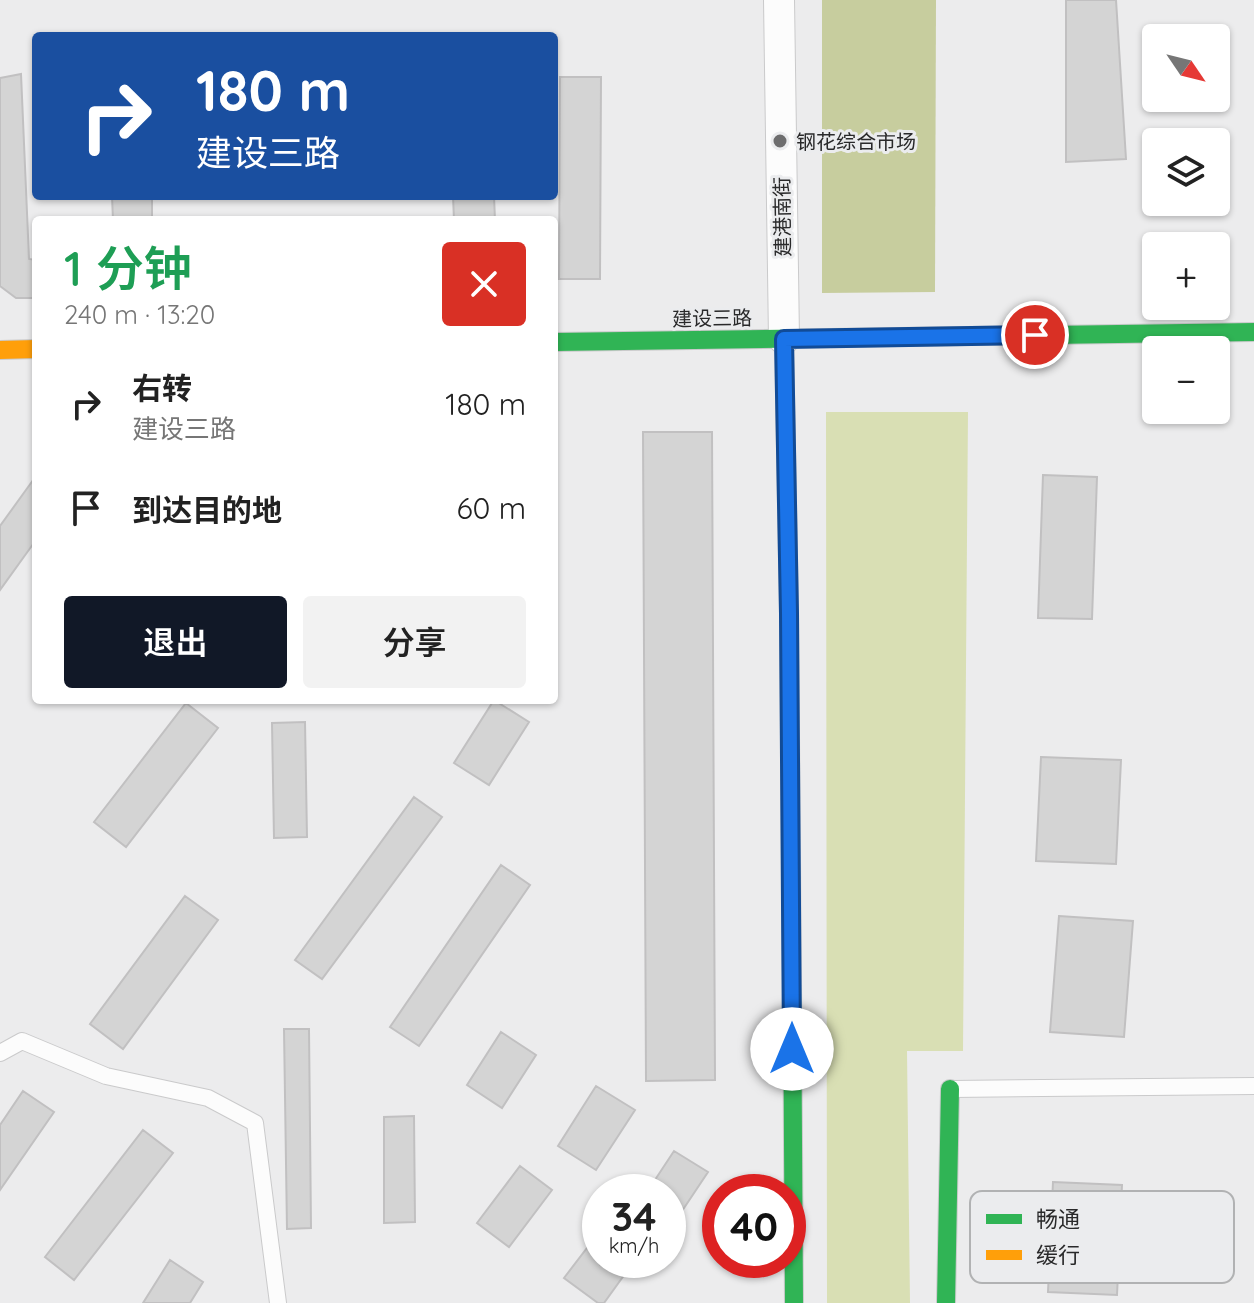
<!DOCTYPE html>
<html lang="zh">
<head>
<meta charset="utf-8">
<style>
	body { margin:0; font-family:Quicksand,"Noto Sans SC",sans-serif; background:#f2f2f2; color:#222; height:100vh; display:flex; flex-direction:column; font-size:30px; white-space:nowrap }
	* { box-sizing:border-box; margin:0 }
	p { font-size:26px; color:#767676 }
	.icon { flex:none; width:44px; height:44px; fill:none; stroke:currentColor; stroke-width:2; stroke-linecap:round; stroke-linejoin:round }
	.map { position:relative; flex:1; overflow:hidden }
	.details { position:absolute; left:32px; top:216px; width:526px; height:488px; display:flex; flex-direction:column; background:#fff; border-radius:8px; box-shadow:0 2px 6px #0004 }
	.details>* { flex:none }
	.banner { position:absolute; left:32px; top:32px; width:526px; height:168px; border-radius:8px; box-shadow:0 2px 6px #0004; background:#1a4fa0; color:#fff; overflow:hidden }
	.needle { width:52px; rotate:125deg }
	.controls { position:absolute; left:1142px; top:24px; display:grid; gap:16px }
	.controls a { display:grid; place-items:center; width:88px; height:88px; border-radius:8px; background:#fff; box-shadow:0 2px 6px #0004; font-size:40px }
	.speed { position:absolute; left:582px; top:1174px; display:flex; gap:16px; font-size:40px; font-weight:700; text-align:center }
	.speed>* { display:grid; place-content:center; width:104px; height:104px; border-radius:50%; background:#fff; box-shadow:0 2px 6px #0004; line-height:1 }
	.speed small { font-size:20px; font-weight:400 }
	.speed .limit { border:12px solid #d22; background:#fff; color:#111 }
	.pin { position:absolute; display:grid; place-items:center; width:68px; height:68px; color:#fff; margin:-34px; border:4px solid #fff; border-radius:50%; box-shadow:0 2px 8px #0007 }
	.me { position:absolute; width:88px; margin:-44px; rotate:0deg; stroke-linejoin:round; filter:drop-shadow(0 0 6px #0008) }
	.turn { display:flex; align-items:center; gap:28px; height:168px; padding:0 32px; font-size:36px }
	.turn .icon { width:104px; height:104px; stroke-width:2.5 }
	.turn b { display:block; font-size:56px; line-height:68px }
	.round { display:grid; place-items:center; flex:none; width:84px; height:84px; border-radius:8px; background:#f2f2f2 }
	.summary { display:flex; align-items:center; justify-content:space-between; height:136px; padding:0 32px }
	h1 { font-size:48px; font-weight:600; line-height:60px; color:#1e9e55 }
	.action { display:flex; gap:16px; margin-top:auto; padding:16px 32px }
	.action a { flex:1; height:92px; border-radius:8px; background:#111827; color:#fff; font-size:32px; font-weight:600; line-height:92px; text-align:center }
	.action a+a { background:#f2f2f2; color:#222 }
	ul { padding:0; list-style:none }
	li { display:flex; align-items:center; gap:24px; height:104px; padding:0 32px }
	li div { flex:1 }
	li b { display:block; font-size:30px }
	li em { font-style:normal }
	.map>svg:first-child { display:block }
</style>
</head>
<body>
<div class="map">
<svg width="1254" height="1303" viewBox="0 0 1254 1303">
	<rect width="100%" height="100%" fill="#ececed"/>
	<!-- green -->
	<path fill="#d9dfb4" d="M 826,412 L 968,412 L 963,1051 L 907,1051 L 910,1303 L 827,1303 Z"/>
	<!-- forest -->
	<path fill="#c7cd9e" d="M 822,0 L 936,0 L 935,292 L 822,293 Z"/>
	<!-- building -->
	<path fill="#d4d4d4" stroke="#c1c0c1" stroke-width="2" d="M 1066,0 L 1116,0 L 1126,159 L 1066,162 Z
		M 21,74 L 29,259 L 36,260 L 36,298 L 16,298 L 0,286 L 0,78 Z
		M 560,77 L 601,77 L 600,279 L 559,279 Z
		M 112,196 L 152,196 L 152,220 L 113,220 Z
		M 453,196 L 494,196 L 495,220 L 454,220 Z
		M 643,432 L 712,432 L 715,1080 L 646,1081 Z
		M 1043,475 L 1097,477 L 1092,619 L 1038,618 Z
		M 36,476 L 36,540 L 0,590 L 0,526 Z
		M 494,700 L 529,722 L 489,785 L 454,763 Z
		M 186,703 L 218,728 L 126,847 L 94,822 Z
		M 305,722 L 307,837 L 274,838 L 272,723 Z
		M 1041,757 L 1121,760 L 1116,864 L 1036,861 Z
		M 414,797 L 442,817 L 322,979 L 295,960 Z
		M 501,865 L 530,885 L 419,1046 L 390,1027 Z
		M 185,896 L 218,920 L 123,1049 L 90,1024 Z
		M 1059,916 L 1133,921 L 1124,1037 L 1050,1032 Z
		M 284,1029 L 309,1029 L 311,1228 L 287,1229 Z
		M 501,1032 L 536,1055 L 502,1108 L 467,1085 Z
		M 596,1086 L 635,1110 L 596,1170 L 558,1146 Z
		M 23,1091 L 54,1112 L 0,1190 L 0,1125 Z
		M 414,1116 L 415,1222 L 384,1223 L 384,1117 Z
		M 143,1130 L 173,1153 L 74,1280 L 45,1257 Z
		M 674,1151 L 708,1172 L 668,1232 L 668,1192 L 647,1192 Z
		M 520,1166 L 552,1190 L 509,1247 L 477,1223 Z
		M 1053,1182 L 1122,1185 L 1117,1295 L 1048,1292 Z
		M 600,1231 L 600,1263 L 602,1260 L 635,1260 L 604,1303 L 598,1303 L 564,1278 Z
		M 170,1260 L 203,1282 L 190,1303 L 143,1303 Z"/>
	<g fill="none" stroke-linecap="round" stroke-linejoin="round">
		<!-- lane casing -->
		<g stroke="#cacacb" stroke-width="18">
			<path id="lane" d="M 0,1053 L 22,1041 L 106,1076 L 208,1098 L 255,1123 L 278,1303
				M 952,1089 L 1254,1086"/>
		</g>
		<!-- street casing -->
		<g stroke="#cacacb" stroke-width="32">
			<path id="street" d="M 779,0 L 784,339"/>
		</g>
		<!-- fast casing -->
		<g stroke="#cacacb" stroke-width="20">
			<path id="fast" d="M 554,342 L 1254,332
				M 792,982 L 794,1303
				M 946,1303 L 950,1089"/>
		</g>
		<!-- slow casing -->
		<g stroke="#cacacb" stroke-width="20">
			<path id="slow" d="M 784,339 L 789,613 L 792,982
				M 0,350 L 36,349"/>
		</g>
		<!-- lane -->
		<use href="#lane" stroke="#fcfcfc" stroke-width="16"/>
		<!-- street -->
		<use href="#street" stroke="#fcfcfc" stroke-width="30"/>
		<!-- fast -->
		<use href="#fast" stroke="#30b455" stroke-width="18"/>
		<!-- slow -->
		<use href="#slow" stroke="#ff9f0a" stroke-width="18"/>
	</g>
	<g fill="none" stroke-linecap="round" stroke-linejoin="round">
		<!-- route casing -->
		<g stroke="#114b97" stroke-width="20">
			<path id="route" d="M 792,1049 L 789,613 L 784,339 L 1035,335"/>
		</g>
		<!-- route -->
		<use href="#route" stroke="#1a73e8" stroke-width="14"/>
	</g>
	<!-- markers -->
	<circle fill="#6d6d6e" stroke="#ebecee" stroke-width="3" cx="780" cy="141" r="8"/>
	<g text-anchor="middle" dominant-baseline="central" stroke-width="6" stroke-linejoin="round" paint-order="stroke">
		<!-- poi labels -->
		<g font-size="20" fill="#29292a" stroke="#ebecee" text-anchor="start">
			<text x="796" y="141">钢花综合市场</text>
		</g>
		<!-- street labels -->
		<g font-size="20" fill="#29292a" stroke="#ebecee">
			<text transform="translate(782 217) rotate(-91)">建港南街</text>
			<text transform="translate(712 318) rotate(-1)">建设三路</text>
		</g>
	</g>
	<!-- legend -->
	<rect x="970" y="1191" width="264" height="92" rx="12" fill="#ebecee" stroke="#b1b2b3" stroke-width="2"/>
	<rect x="986" y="1214" width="36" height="10" fill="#30b455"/>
	<rect x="986" y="1250" width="36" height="10" fill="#ff9f0a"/>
	<g font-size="22" fill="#29292a">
		<text x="1036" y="1227">畅通</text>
		<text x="1036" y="1263">缓行</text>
	</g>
</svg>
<div class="controls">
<a><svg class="needle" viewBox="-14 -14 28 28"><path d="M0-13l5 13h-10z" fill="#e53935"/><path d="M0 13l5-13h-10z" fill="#767676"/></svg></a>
<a><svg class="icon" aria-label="layers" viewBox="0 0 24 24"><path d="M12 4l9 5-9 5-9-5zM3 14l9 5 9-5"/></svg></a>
<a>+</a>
<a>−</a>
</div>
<div class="speed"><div>34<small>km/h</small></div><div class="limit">40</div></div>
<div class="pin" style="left:1035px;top:335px;background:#d93025"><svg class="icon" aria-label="arrive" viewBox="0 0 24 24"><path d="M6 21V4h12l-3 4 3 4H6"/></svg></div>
<svg class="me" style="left:792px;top:1049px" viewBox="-20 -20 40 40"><circle r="19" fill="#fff"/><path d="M0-13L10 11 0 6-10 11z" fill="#1a73e8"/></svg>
<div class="banner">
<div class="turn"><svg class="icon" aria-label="right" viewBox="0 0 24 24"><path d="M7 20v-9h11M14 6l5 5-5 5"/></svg><div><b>180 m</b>建设三路</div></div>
</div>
<section class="details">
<div class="summary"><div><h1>1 分钟</h1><p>240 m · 13:20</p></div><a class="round" style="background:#d93025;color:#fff"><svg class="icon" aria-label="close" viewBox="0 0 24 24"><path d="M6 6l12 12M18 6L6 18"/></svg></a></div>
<ul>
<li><svg class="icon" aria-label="right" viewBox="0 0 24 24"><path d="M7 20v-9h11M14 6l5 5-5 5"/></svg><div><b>右转</b><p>建设三路</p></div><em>180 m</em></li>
<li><svg class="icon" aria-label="arrive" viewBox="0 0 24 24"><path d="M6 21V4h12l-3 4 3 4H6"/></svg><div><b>到达目的地</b></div><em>60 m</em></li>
</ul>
<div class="action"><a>退出</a><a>分享</a></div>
</section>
</div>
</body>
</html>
